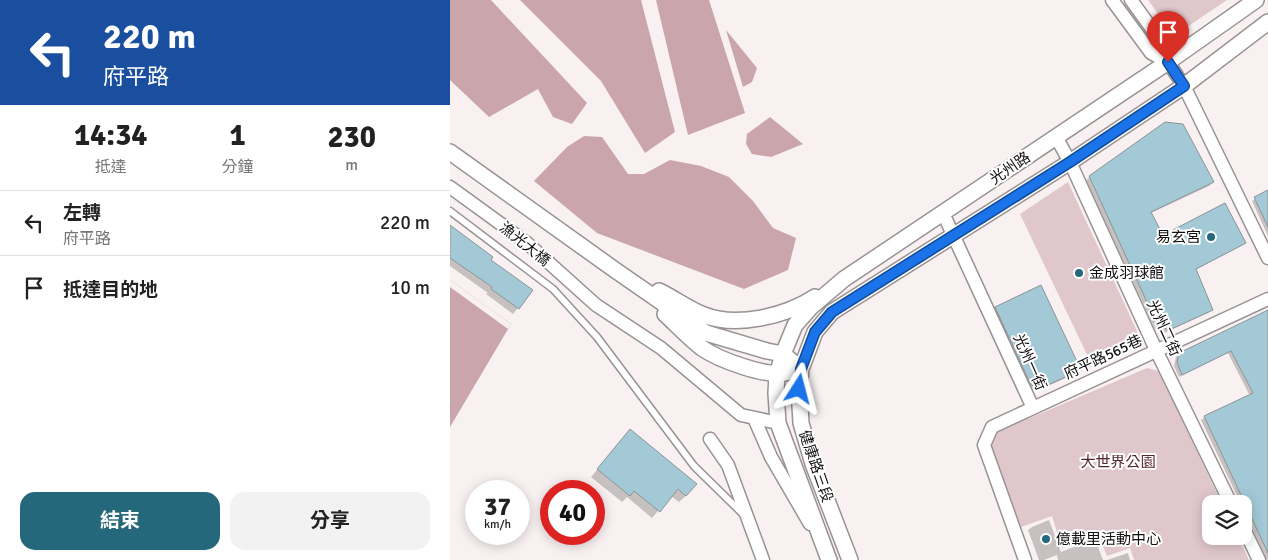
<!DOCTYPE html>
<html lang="zh-TW">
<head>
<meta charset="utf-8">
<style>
	body { margin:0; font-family:Signika,"Noto Sans TC",sans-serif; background:#f2f2f2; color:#222; height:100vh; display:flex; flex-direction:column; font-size:19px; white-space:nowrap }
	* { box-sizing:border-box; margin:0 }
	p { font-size:16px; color:#767676 }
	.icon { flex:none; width:28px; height:28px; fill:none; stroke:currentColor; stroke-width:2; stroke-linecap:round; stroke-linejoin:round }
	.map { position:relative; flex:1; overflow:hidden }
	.panel { display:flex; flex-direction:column; background:#fff; width:450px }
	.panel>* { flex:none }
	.guide { background:#1a4fa0; color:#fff; overflow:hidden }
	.controls { position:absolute; left:752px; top:495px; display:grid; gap:10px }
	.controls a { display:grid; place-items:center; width:50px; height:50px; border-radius:10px; background:#fff; box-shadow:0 2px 12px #0003; font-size:25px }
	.speed { position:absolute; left:15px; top:480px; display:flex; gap:10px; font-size:25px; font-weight:700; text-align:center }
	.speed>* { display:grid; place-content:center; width:65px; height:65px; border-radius:50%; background:#fff; box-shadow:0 2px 12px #0003; line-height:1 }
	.speed small { font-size:12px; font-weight:400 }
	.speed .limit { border:8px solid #d22; background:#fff; color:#111 }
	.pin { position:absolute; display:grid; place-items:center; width:42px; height:42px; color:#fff; margin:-51px -21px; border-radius:50% 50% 50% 0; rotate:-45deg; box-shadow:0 0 5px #0007 }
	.pin .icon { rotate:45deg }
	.me { position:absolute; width:55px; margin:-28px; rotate:9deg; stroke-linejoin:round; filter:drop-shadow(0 0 4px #0008) }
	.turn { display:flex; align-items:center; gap:18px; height:105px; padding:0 20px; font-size:22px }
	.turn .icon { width:65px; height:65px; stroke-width:2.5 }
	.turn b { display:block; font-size:35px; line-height:42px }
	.eta { display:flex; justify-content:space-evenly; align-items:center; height:85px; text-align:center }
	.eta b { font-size:30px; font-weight:700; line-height:35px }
	.action { display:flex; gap:10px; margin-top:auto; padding:10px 20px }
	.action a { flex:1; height:58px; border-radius:15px; background:#26687b; color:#fff; font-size:20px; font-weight:700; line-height:58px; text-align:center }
	.action a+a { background:#f2f2f2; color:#222 }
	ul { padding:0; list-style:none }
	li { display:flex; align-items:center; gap:15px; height:65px; padding:0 20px; border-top:1px solid #e0e0e0 }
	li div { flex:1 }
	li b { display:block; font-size:19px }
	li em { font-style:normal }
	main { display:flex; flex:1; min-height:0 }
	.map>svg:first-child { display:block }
</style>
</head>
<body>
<main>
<section class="panel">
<div class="guide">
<div class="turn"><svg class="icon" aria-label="left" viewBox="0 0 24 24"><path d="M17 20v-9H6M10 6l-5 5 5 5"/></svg><div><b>220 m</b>府平路</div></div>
</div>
<div class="eta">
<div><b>14:34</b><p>抵達</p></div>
<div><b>1</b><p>分鐘</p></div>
<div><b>230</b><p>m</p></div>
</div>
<ul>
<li><svg class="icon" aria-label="left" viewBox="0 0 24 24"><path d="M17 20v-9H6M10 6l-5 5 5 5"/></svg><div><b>左轉</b><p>府平路</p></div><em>220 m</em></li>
<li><svg class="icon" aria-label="arrive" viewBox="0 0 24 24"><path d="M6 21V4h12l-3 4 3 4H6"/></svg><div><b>抵達目的地</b></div><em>10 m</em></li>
</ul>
<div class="action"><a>結束</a><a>分享</a></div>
</section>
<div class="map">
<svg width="818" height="560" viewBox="0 0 818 560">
	<rect width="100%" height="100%" fill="#f8f0f1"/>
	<!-- green -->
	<path fill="#e0c7cb" d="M 698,0 L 777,0 L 731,31 L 717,26 Z
		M 618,182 L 687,331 L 683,344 L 641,363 L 570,214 Z
		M 697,368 L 709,371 L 772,504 L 761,504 L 761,536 L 788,536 L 799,560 L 684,560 L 680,548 L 657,556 L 648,534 L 612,548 L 602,516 L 571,527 L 541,445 L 545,433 Z"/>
	<!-- water -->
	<path fill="#caa5ab" d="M 0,0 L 41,0 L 137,103 L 122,124 L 103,117 L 88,89 L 39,117 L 0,80 Z
		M 70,0 L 191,0 L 225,132 L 195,153 L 151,81 Z
		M 206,0 L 259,0 L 295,113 L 238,135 Z
		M 276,30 L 307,68 L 302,82 L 293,87 Z
		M 320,117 L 353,144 L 321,157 L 302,154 L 296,144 L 297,134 Z
		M 134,136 L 152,137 L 178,174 L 194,174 L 220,160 L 251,166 L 279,177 L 303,201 L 323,228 L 346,238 L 338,270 L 294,289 L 147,233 L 84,181 L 117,147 Z
		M 0,280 L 61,324 L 0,427 Z"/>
	<!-- pier -->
	<path fill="#f8f0f1" d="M 0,280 L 61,324 L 58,329 L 0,287 Z"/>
	<!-- shadow -->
	<path fill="#0003" d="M 640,177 L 763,182 L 759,186 L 701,213 L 713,236 L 795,242 L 791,246 L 745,270 L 762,309 L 758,313 L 714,333 L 705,329 L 636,180 Z
		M 818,191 L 818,236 L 802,201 Z
		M 0,227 L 39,260 L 81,291 L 63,314 L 36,294 L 38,293 L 0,266 Z
		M 546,308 L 630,369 L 627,373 L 587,391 L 578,388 L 543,311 Z
		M 818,311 L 818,560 L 817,560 L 794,511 L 794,504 L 791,504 L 751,420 L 755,417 L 800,396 L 778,353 L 729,377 L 724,366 L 726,357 L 729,354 Z
		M 180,431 L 236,496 L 229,502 L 221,496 L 202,518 L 177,497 L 172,502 L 141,477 Z
		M 599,520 L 611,552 L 645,539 L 653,560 L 608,560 L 607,555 L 594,560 L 589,560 L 578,530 L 582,527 Z
		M 678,553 L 680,560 L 657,560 Z"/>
	<!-- building -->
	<path fill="#a3c9d6" stroke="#8d9496" d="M 715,122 L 733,124 L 764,182 L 701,212 L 713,235 L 775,203 L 796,243 L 746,269 L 763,310 L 719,330 L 708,326 L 639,176 Z
		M 818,190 L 818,227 L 804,197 Z
		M 0,225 L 43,257 L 41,260 L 83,290 L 69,309 L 41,289 L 42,287 L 0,258 Z
		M 591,285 L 631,370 L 591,388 L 581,385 L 545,307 Z
		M 818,310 L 818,553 L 754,416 L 803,393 L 781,351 L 732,375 L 727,362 L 729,353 Z
		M 180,429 L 247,484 L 236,496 L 228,489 L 210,512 L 184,491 L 180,496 L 147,469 Z"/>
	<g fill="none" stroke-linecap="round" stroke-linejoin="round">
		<!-- service casing -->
		<g stroke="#999293" stroke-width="9">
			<path id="service" d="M 0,211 L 103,289 L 147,337 L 244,466 L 294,515"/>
		</g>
		<!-- minor casing -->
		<g stroke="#999293" stroke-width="15">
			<path id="minor" d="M 662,0 L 701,53 L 718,62
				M 681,0 L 713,44 L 718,62 L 734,86 L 818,258
				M 606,137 L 620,162 L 706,350 L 781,504
				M 0,187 L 77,243 L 146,305 L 211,348 L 291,415 L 328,423
				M 493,213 L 583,408 L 542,427 L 534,445 L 575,560
				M 583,408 L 818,299
				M 304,418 L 321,457 L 360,524
				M 260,439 L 278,465 L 313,560
				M 794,529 L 809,560"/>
		</g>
		<!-- tertiary casing -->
		<g stroke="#999293" stroke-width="18">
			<path id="tertiary" d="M 0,152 L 165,270 L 256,333 L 317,351 L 333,354 L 351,369
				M 209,291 C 224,298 238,309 254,315 C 287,328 336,316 365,297
				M 215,314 C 227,325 239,338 252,348 C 269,360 316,377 336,373
				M 379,560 L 328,423 L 326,393 L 327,375 L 333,354 L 345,325 L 361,307 L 394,279 L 718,62 L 806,0
				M 400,560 L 363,464 L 351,423 L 349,389 L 351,369 L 365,332 L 382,312 L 620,162 L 734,86 L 818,22"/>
		</g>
		<!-- service -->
		<use href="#service" stroke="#fff" stroke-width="6"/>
		<!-- minor -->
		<use href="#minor" stroke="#fff" stroke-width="12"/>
		<!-- tertiary -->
		<use href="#tertiary" stroke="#fff" stroke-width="15"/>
	</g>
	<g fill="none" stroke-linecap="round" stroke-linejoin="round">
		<!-- route casing -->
		<g stroke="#114b97" stroke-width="12">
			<path id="route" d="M 349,389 L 351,369 L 365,332 L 382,312 L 620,162 L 734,86 L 718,62"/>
		</g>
		<!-- route -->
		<use href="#route" stroke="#1a73e8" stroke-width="9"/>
	</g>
	<!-- markers -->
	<g fill="#26687b" stroke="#fff" stroke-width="2">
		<circle cx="761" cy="237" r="5"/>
		<circle cx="629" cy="273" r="5"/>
		<circle cx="596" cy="539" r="5"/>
	</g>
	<g text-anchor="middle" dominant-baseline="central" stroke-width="4" stroke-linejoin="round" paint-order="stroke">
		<!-- street labels -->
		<g font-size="15" fill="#120f0f" stroke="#fff">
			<text transform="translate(560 168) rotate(-34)">光州路</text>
			<text transform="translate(75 244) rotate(39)">漁光大橋</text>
			<text transform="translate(714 328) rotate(65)">光州二街</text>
			<text transform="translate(653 357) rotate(-25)">府平路565巷</text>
			<text transform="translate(580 362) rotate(66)">光州一街</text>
			<text transform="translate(366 466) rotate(71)">健康路三段</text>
		</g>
		<!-- poi labels -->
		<g font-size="15" fill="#120f0f" stroke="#fff" text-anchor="start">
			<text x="751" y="237" text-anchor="end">易玄宮</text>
			<text x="639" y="273">金成羽球館</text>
			<text x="606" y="539">億載里活動中心</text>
		</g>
		<!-- park labels -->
		<g font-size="15" fill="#55242f" stroke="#fff">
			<text x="668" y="462">大世界公園</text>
		</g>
	</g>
</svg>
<div class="controls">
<a><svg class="icon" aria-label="layers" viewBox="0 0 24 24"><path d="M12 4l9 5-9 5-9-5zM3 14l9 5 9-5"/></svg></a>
</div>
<div class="speed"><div>37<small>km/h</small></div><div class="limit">40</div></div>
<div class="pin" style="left:718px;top:62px;background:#d93025"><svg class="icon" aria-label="arrive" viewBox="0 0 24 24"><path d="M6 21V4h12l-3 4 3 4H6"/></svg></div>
<svg class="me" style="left:349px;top:389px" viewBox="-20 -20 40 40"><path d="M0-17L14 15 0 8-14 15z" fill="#1a73e8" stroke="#fff" stroke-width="4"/></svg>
</div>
</main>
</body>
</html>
